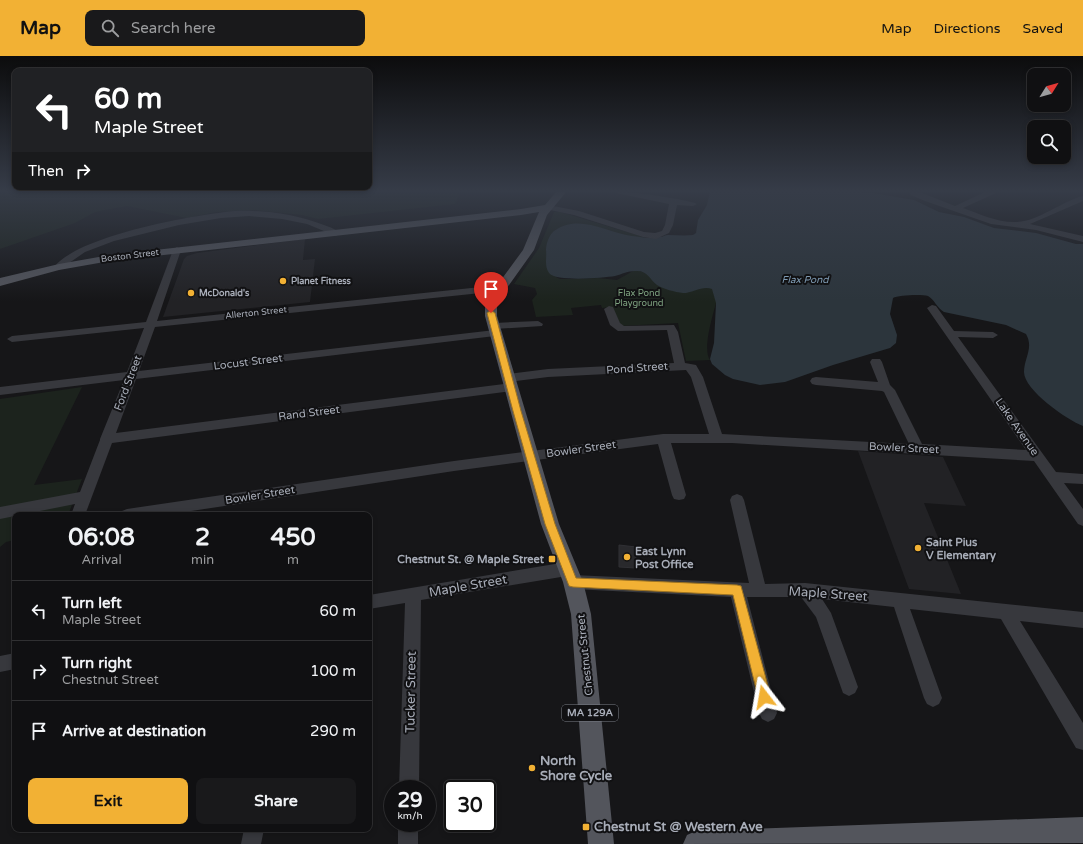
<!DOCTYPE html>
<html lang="en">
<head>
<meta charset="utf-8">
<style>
	body { margin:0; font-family:"Varela Round",sans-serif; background:#19191b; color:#f1f3f6; height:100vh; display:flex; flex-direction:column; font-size:15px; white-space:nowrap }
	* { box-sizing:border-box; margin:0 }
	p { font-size:13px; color:#9c9d9f }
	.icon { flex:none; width:22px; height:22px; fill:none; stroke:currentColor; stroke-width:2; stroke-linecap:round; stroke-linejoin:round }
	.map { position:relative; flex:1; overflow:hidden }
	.side { position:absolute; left:12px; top:456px; width:360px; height:320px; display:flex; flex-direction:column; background:#101012; border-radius:8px; box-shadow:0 2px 6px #0003,0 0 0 1px #303032 }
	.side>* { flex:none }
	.banner { position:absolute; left:12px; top:12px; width:360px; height:122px; border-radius:8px; box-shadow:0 2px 6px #0003,0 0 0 1px #303032; background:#202124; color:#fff; overflow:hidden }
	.needle { width:26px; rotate:53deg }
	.fabs { position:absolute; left:1027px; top:12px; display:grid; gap:8px }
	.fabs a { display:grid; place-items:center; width:44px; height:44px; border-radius:8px; background:#101012; box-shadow:0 2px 6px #0003,0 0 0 1px #303032; font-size:20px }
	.speed { position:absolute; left:384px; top:724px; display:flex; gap:8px; font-size:20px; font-weight:700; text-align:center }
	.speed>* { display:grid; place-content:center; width:52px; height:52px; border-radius:50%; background:#101012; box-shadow:0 2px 6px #0003,0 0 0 1px #303032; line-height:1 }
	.speed small { font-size:10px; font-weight:400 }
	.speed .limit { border:2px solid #111; border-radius:6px; background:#fff; color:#111 }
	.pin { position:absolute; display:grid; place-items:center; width:34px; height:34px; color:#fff; margin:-41px -17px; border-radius:50% 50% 50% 0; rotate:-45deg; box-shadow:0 0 4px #0007 }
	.pin .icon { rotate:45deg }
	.me { position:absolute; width:44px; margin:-22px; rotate:346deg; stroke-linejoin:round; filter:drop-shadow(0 0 3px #0008) }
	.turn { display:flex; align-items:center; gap:14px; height:84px; padding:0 16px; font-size:18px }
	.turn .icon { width:52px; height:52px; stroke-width:2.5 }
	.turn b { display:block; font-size:28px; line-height:34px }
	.then { display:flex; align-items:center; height:38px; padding:0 16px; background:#0003; gap:8px; font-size:15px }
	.eta { display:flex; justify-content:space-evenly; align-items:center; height:68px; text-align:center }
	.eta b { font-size:24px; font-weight:800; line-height:28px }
	.cta { display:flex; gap:8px; margin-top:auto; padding:8px 16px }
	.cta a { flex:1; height:46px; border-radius:8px; background:#f2b134; color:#111; font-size:16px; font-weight:800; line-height:46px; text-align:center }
	.cta a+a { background:#19191b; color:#f1f3f6 }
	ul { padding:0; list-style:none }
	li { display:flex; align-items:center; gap:12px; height:60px; padding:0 16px; border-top:1px solid #303032 }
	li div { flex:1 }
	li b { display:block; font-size:15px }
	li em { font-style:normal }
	header { display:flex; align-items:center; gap:24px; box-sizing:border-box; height:56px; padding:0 20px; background:#f2b134; color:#111 }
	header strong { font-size:19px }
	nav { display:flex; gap:22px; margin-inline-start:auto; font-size:14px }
	.search { width:280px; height:36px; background:#19191b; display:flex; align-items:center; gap:10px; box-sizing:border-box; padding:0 14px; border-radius:8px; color:#9c9d9f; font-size:15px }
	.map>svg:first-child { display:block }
</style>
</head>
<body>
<header>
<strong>Map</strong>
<div class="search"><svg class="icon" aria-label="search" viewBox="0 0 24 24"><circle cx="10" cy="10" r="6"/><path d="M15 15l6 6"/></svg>Search here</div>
<nav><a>Map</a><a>Directions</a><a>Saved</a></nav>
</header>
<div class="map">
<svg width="1083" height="788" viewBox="0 0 1083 788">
	<rect width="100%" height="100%" fill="#161618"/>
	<!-- built -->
	<path fill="#222225" d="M 305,183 L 303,204 L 315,203 L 310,246 L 163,261 L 184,203 L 187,200 L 197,197 Z
		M 858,395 L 943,401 L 966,450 L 924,447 L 961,538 L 909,533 Z"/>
	<!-- green -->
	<path fill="#1c231d" d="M 0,135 L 461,135 L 455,148 L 318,163 L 302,159 L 253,154 L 216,156 L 187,162 L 127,150 L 95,156 L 75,167 L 0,193 Z
		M 554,156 L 560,156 L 644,181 L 556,221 L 560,223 L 569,223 L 598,222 L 617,224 L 635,214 L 703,229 L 719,235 C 716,251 701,291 710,304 L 686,305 L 678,267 L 621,270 L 612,251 L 602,252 L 601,249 L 571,252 L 573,259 L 536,261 L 532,244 L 537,238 L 535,232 L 514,228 L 539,192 Z
		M 82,331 L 34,429 L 82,423 L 68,459 L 15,459 L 15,484 L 6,486 L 0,491 L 0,343 Z"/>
	<!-- water -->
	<path fill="#2c353c" d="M 710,135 L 849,135 L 873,137 L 914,144 L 939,156 L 964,161 L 994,172 L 1036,177 L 1076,188 L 1083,188 L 1083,370 C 1067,364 1024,334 1024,316 C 1024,302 1034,292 1026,278 L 1006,269 L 944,256 C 937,252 934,243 928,240 C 922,238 898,239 893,242 L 890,258 L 897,279 L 896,287 L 890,292 L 833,309 L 785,326 L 760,329 L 733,323 L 725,319 L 712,308 L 710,303 L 714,287 L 716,247 L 712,233 C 703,229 693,237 683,237 C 675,236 663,233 657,229 C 649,223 648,214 635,215 C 628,215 622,218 615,220 C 603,222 556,226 549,217 C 544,210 547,201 546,194 C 546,188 549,179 554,175 C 578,157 606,176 632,180 C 641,181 651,183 660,181 C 663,181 665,179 668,179 C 676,179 684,180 693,179 L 696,177 L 698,164 L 707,149 Z"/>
	<!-- building -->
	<path fill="#29292c" stroke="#303034" d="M 619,489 L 636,491 L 636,512 L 619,511 Z"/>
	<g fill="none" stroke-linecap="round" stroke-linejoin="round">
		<!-- minor -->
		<path fill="#37383d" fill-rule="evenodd" d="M 612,135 C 621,134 693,144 697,148 L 693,150 L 677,149 L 673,169 L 669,177 L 656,183 L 643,181 L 574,159 L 545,153 L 544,151 L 548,149 L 579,155 L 644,176 L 655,177 L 662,175 L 665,169 L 669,148 L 616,137 Z
			M 909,135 L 917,135 L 955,150 L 987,135 L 997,135 L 996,137 L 963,152 C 980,158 998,167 1017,166 C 1039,165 1062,145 1083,140 L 1083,145 L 1030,168 L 1083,180 L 1083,186 L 1036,174 L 991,168 L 925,145 L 911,139 Z
			M 235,155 C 265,154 295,158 324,169 C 329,171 336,173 340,177 L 336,180 L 307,168 L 282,163 L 249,160 L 221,162 L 179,169 L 114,185 L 85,196 L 59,214 L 54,211 C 80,179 193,159 235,155 Z
			M 177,191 L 181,194 L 157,265 L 500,229 L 505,232 L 500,235 L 155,271 L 139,315 L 495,274 L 500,277 L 495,280 L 136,323 L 116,377 L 511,327 L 515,328 L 517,331 L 515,334 L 511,335 L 112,387 L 85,459 L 71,459 L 75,448 L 0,463 L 0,451 L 80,436 L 100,384 L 100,383 L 124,324 L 0,339 L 0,331 L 127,316 L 144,272 L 12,286 L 7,283 L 12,280 L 146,266 L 173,194 Z
			M 932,249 L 936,250 L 954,275 L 993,276 L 998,279 L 993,282 L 958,281 L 1056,416 L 1083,418 L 1083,428 L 1064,427 L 1083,453 L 1083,470 L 1078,468 L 1034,405 L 732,387 L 671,387 L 686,439 L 684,443 L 679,444 L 674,443 L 672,439 L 658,388 L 454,415 L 165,459 L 120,459 L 122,455 L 127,453 L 454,405 L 663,378 L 709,378 L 691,321 L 686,314 L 548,321 L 508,326 L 504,325 L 502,322 L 504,319 L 508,318 L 548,313 L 674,307 L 667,274 L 618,275 L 610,269 L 604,253 L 609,250 L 613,251 L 620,267 L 624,270 L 674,269 L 678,276 L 685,307 L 696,309 L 703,321 L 722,378 L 909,388 L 884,336 L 882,335 L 816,329 L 812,328 L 810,325 L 812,322 L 816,321 L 878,326 L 870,306 L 872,303 L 880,303 L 882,306 L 890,329 L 895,334 L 922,388 L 1026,394 L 927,252 Z
			M 538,265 L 543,268 L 542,270 L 494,273 L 489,270 L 494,267 Z
			M 737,438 L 742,440 L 744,444 L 765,528 L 805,527 L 1083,556 L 1083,572 L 1020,565 L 1083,667 L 1083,694 L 1076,692 L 1001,563 L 910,553 L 942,642 L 939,648 L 933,651 L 927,648 L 924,642 L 894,551 L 822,543 L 831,557 L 858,631 L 855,637 L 849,640 L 843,637 L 816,561 L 801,541 L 747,541 L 777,657 L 774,663 L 768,666 L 762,663 L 759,657 L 731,541 L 573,533 L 567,531 L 565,526 L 567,521 L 573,519 L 749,527 L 730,444 L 732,440 Z
			M 567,506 L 572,508 L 575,513 L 572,518 L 567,520 L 421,544 L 419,733 L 399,733 L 405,547 L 369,553 L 369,539 Z
			M 15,597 L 15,613 L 0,616 L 0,600 Z
			M 398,767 L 418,767 L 418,788 L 398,788 Z
			M 244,773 L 264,773 L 261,788 L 241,788 Z"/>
		<!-- major -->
		<path fill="#53555c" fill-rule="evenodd" d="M 557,135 L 567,135 L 547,159 L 534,194 L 499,243 L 497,249 L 497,260 L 559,468 L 583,526 L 591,558 L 614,788 L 588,788 L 571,558 L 563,526 L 541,468 L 485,260 L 485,249 L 487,243 L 523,194 L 539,156 L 521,159 L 110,205 L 59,214 L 0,230 L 0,222 L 59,208 L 110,199 L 521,153 L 545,149 Z
			M 1083,761 L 1083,787 L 683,788 L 687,779 L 696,775 Z"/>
	</g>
	<!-- sky -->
	<linearGradient id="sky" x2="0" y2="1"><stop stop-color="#0c0c0d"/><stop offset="0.55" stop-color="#363c48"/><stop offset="1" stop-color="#363c48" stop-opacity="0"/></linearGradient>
	<rect width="1083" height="245" fill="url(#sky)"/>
	<!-- route -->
	<path fill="#f2b134" stroke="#9d7322" d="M 491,254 L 495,257 L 521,355 L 555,468 L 576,522 L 737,529 L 741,530 L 771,641 L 769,646 L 764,648 L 760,646 L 758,641 L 733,539 L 573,531 L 569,530 L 545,468 L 513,355 L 487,257 Z"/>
	<!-- markers -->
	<g fill="#f2b134" stroke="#111113" stroke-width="1.5">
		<circle cx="283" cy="225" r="4"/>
		<circle cx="191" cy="237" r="4"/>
		<circle cx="918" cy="492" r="4"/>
		<circle cx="627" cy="501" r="4"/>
		<rect x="548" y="499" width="8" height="8" rx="2"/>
		<circle cx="532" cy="712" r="4"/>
		<rect x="582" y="767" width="8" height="8" rx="2"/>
	</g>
	<g text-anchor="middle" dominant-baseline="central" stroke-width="4" stroke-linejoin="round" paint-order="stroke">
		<!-- far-street labels -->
		<g font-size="9" fill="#a8adb8" stroke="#111113">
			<text transform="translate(130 200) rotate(-7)">Boston Street</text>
			<text transform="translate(256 257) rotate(-6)">Allerton Street</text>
		</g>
		<!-- far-poi labels -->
		<g font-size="9" font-weight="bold" fill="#a8adb8" stroke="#111113" text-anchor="start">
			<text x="291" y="225">Planet Fitness</text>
			<text x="199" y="237">McDonald's</text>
		</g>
		<!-- far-park labels -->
		<g font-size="9" fill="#7fa381" stroke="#111113">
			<text x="639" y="237">Flax Pond<tspan x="639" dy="10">Playground</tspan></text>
		</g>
		<!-- far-water labels -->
		<g font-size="10" font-style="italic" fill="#7f9bb3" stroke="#111113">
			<text x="805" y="224">Flax Pond</text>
		</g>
		<!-- shield labels -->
		<rect fill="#111113" stroke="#7b7e86" stroke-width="1" x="562" y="649" width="56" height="16" rx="3"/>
		<g font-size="10" font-weight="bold" fill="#a8adb8">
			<text x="590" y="657">MA 129A</text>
		</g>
		<!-- street labels -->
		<g font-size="11" fill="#a8adb8" stroke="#111113">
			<text transform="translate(248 306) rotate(-7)">Locust Street</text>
			<text transform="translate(637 312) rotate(-4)">Pond Street</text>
			<text transform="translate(128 327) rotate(-69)">Ford Street</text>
			<text transform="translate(309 357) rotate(-7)">Rand Street</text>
			<text transform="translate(1017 371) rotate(55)">Lake Avenue</text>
			<text transform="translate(904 392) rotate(3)">Bowler Street</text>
			<text transform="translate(581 393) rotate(-8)">Bowler Street</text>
			<text transform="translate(260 439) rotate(-9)">Bowler Street</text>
			<text transform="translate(585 599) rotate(-96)">Chestnut Street</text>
		</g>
		<!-- poi labels -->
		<g font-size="11" font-weight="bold" fill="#a8adb8" stroke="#111113" text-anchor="start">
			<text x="926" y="486">Saint Pius<tspan x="926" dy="13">V Elementary</tspan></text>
			<text x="635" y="495">East Lynn<tspan x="635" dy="13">Post Office</tspan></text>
			<text x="544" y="503" text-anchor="end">Chestnut St. @ Maple Street</text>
		</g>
		<!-- near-street labels -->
		<g font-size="13" fill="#a8adb8" stroke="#111113">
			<text transform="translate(468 530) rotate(-10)">Maple Street</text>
			<text transform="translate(828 538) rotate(4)">Maple Street</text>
			<text transform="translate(411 636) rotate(-89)">Tucker Street</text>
		</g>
		<!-- near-poi labels -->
		<g font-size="13" font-weight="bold" fill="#a8adb8" stroke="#111113" text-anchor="start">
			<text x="540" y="705">North<tspan x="540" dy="15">Shore Cycle</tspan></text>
			<text x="594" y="771">Chestnut St @ Western Ave</text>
		</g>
	</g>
</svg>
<div class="fabs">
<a><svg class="needle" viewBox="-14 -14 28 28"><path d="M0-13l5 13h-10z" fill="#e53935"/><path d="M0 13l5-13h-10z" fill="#9c9d9f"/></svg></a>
<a><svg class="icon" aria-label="search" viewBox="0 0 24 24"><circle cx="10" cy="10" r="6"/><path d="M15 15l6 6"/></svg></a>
</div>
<div class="speed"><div>29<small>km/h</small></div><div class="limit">30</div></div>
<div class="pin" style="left:491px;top:257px;background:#d93025"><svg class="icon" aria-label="arrive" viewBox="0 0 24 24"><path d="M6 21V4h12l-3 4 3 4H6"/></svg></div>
<svg class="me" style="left:764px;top:641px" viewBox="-20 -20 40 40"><path d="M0-17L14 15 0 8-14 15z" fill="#f2b134" stroke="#fff" stroke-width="4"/></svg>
<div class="banner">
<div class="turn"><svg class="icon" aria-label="left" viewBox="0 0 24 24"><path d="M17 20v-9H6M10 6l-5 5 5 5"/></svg><div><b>60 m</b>Maple Street</div></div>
<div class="then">Then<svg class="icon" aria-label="right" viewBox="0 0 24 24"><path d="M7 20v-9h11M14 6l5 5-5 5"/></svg></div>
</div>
<section class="side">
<div class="eta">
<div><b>06:08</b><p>Arrival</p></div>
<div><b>2</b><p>min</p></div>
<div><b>450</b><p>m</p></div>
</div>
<ul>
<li><svg class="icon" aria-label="left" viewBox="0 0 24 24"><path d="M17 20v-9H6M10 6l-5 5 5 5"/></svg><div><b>Turn left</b><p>Maple Street</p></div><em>60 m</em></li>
<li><svg class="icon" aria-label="right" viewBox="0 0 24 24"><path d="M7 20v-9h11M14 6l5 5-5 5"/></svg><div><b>Turn right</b><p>Chestnut Street</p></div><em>100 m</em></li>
<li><svg class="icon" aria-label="arrive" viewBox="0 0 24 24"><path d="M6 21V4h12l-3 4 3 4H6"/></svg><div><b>Arrive at destination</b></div><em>290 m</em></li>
</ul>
<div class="cta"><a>Exit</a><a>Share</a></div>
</section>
</div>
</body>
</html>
